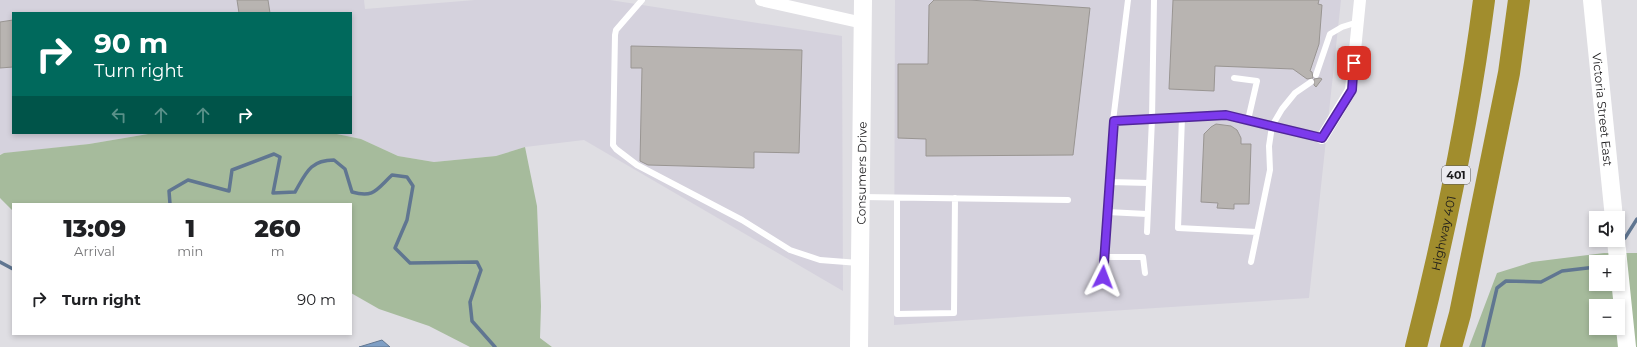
<!DOCTYPE html>
<html lang="en">
<head>
<meta charset="utf-8">
<style>
	body { margin:0; font-family:Montserrat,sans-serif; background:#f6f6f6; color:#202124; height:100vh; display:flex; flex-direction:column; font-size:15px; white-space:nowrap }
	* { box-sizing:border-box; margin:0 }
	p { font-size:13px; color:#757577 }
	.icon { flex:none; width:22px; height:22px; fill:none; stroke:currentColor; stroke-width:2; stroke-linecap:round; stroke-linejoin:round }
	.map { position:relative; flex:1; overflow:hidden }
	.side { position:absolute; left:12px; top:203px; width:340px; height:132px; display:flex; flex-direction:column; background:#fff; border-radius:0px; box-shadow:0 2px 6px #0003 }
	.side>* { flex:none }
	.hud { position:absolute; left:12px; top:12px; width:340px; height:122px; border-radius:0px; box-shadow:0 2px 6px #0003; background:#00695c; color:#fff; overflow:hidden }
	.tools { position:absolute; left:1589px; top:211px; display:grid; gap:8px }
	.tools a { display:grid; place-items:center; width:36px; height:36px; border-radius:0px; background:#fff; box-shadow:0 2px 6px #0003; font-size:20px }
	.pin { position:absolute; display:grid; place-items:center; width:34px; height:34px; color:#fff; margin:-17px; border-radius:8px; box-shadow:0 2px 6px #0006 }
	.me { position:absolute; width:44px; margin:-22px; rotate:3deg; stroke-linejoin:round; filter:drop-shadow(0 0 3px #0008) }
	.turn { display:flex; align-items:center; gap:14px; height:84px; padding:0 16px; font-size:18px }
	.turn .icon { width:52px; height:52px; stroke-width:2.5 }
	.turn b { display:block; font-size:28px; line-height:34px }
	.lanes { display:flex; align-items:center; height:38px; padding:0 16px; background:#0003; justify-content:center; gap:20px; direction:ltr }
	.lanes .off { opacity:.35 }
	.eta { display:flex; justify-content:space-evenly; align-items:center; height:68px; text-align:center }
	.eta b { font-size:24px; font-weight:800; line-height:28px }
	ul { padding:0; list-style:none }
	li { display:flex; align-items:center; gap:12px; height:56px; padding:0 16px }
	li div { flex:1 }
	li b { display:block; font-size:15px }
	li em { font-style:normal }
	.map>svg:first-child { display:block }
</style>
</head>
<body>
<div class="map">
<svg width="1637" height="347" viewBox="0 0 1637 347">
	<rect width="100%" height="100%" fill="#dfdee3"/>
	<!-- built -->
	<path fill="#d5d2dd" d="M 0,0 L 364,0 L 365,9 L 475,0 L 610,0 L 842,36 L 843,291 L 584,140 L 525,147 L 496,156 L 434,162 L 398,156 L 361,139 L 332,133 L 351,133 L 351,13 L 13,13 L 13,133 L 154,133 L 89,144 L 0,154 Z
		M 895,0 L 1341,0 L 1309,298 L 894,325 Z"/>
	<!-- green -->
	<path fill="#a6bb9c" fill-rule="evenodd" d="M 154,133 L 332,133 L 361,139 L 398,156 L 434,162 L 496,156 L 525,147 L 537,206 L 541,306 L 540,338 L 552,347 L 470,347 L 429,326 L 379,309 L 351,293 L 351,204 L 13,204 L 13,211 L 0,198 L 0,155 L 4,153 L 89,144 Z
		M 1604,253 L 1637,253 L 1637,347 L 1469,347 L 1497,273 L 1532,262 ZM 1596,262 L 1618,262 L 1618,284 L 1596,284 ZM 1596,306 L 1618,306 L 1618,328 L 1596,328 Z"/>
	<!-- water -->
	<path fill="#7e9ec4" stroke="#607691" d="M 382,340 L 390,347 L 359,347 Z"/>
	<g fill="none" stroke-linecap="round" stroke-linejoin="round">
		<!-- stream -->
		<path stroke="#607691" stroke-width="3.5" d="M 170,204 L 169,191 L 188,180 L 229,191 L 232,170 L 274,154 L 280,157 L 273,193 L 295,192 C 306,173 310,160 334,160 L 345,169 L 352,192 C 374,198 376,190 392,175 L 407,177 L 413,186 L 407,220 L 395,248 L 410,263 L 477,262 L 481,270 L 470,302 L 472,321 L 495,347
			M 1625,238 L 1637,219
			M 0,262 L 13,269
			M 1605,262 L 1609,259
			M 1483,347 L 1497,288 L 1506,281 L 1541,282 L 1562,271 L 1596,267"/>
	</g>
	<!-- building -->
	<path fill="#b8b4b1" stroke="#999592" d="M 237,0 L 268,0 L 270,13 L 239,13 Z
		M 934,0 L 969,0 L 1090,8 L 1073,155 L 926,156 L 926,139 L 898,138 L 898,64 L 928,64 L 929,5 Z
		M 1173,0 L 1319,0 L 1318,4 L 1322,5 L 1319,44 L 1310,71 L 1312,72 L 1313,78 L 1307,79 L 1293,69 L 1215,66 L 1214,91 L 1169,89 Z
		M 13,20 L 13,67 L 0,68 L 0,22 Z
		M 631,46 L 802,50 L 799,153 L 754,152 L 754,168 L 648,165 L 640,161 L 642,68 L 631,68 Z
		M 1320,78 L 1322,79 L 1316,87 L 1314,85 L 1314,79 Z
		M 1216,124 L 1231,126 L 1237,130 L 1241,138 L 1241,144 L 1251,144 L 1249,204 L 1234,204 L 1234,209 L 1217,208 L 1218,203 L 1201,202 L 1204,134 L 1211,127 Z"/>
	<g fill="none" stroke-linecap="round" stroke-linejoin="round">
		<!-- service -->
		<path stroke="#fff" stroke-width="6" d="M 642,0 L 616,30 L 615,35 L 613,145 L 616,149 L 637,165 L 742,220 L 790,250 L 820,260 L 859,263
			M 1128,0 L 1113,121 L 1226,115 L 1322,138
			M 1316,75 L 1330,34 L 1342,27 L 1358,22
			M 1234,78 L 1257,81 L 1248,120
			M 1182,117 L 1178,228 L 1257,232
			M 1109,182 L 1149,183
			M 862,197 L 1068,200
			M 897,198 L 897,314 L 954,313 L 955,198
			M 1107,212 L 1147,214
			M 1147,232 L 1152,119 L 1154,0
			M 1104,257 L 1143,257 L 1145,273
			M 1251,262 L 1270,170 L 1269,146 L 1272,126 L 1282,109 L 1295,93 L 1311,82
			M 1103,277 L 1113,121"/>
		<!-- minor -->
		<path stroke="#fff" stroke-width="12" d="M 761,0 L 863,23
			M 1322,138 L 1351,90 L 1360,0"/>
		<!-- secondary -->
		<g stroke="#fff" stroke-width="18">
			<path id="s1" d="M 1592,0 L 1614,218"/>
			<path d="M 1616,240 L 1627,347"/>
			<path id="s2" d="M 859,347 L 863,0"/>
		</g>
		<!-- motorway -->
		<g stroke="#a18d2d" stroke-width="22">
			<path id="s3" d="M 1416,347 C 1445,232 1469,117 1484,0"/>
			<path d="M 1451,347 L 1460,314 L 1509,73 L 1519,0"/>
		</g>
	</g>
	<g fill="none" stroke-linecap="round" stroke-linejoin="round">
		<!-- route casing -->
		<g stroke="#51269a" stroke-width="10">
			<path id="route" d="M 1103,277 L 1114,121 L 1226,115 L 1322,138 L 1352,90 L 1354,63"/>
		</g>
		<!-- route -->
		<use href="#route" stroke="#7c3aed" stroke-width="7"/>
	</g>
	<g text-anchor="middle" dominant-baseline="central" stroke-width="3" stroke-linejoin="round" paint-order="stroke">
		<!-- shield labels -->
		<rect fill="#ecebf0" stroke="#59585b" stroke-width="1" x="1442" y="166" width="28" height="18" rx="3"/>
		<g font-size="11" font-weight="bold" fill="#1a191b">
			<text x="1456" y="175">401</text>
		</g>
		<!-- street labels -->
		<g font-size="12" fill="#1a191b" stroke="#ecebf0">
			<text stroke="none"><textPath href="#s1" startOffset="110">Victoria Street East</textPath></text>
			<text stroke="none"><textPath href="#s2" startOffset="174">Consumers Drive</textPath></text>
			<text stroke="none"><textPath href="#s3" startOffset="117">Highway 401</textPath></text>
		</g>
	</g>
</svg>
<div class="tools">
<a><svg class="icon" aria-label="sound" viewBox="0 0 24 24"><path d="M4 9h4l5-4v14l-5-4H4zM17 9q2 3 0 6"/></svg></a>
<a>+</a>
<a>−</a>
</div>
<div class="pin" style="left:1354px;top:63px;background:#d93025"><svg class="icon" aria-label="arrive" viewBox="0 0 24 24"><path d="M6 21V4h12l-3 4 3 4H6"/></svg></div>
<svg class="me" style="left:1103px;top:277px" viewBox="-20 -20 40 40"><path d="M0-17L14 15 0 8-14 15z" fill="#7c3aed" stroke="#fff" stroke-width="4"/></svg>
<div class="hud">
<div class="turn"><svg class="icon" aria-label="right" viewBox="0 0 24 24"><path d="M7 20v-9h11M14 6l5 5-5 5"/></svg><div><b>90 m</b>Turn right</div></div>
<div class="lanes"><svg class="icon off" aria-label="left" viewBox="0 0 24 24"><path d="M17 20v-9H6M10 6l-5 5 5 5"/></svg><svg class="icon off" aria-label="ahead" viewBox="0 0 24 24"><path d="M12 20V5M6 11l6-6 6 6"/></svg><svg class="icon off" aria-label="ahead" viewBox="0 0 24 24"><path d="M12 20V5M6 11l6-6 6 6"/></svg><svg class="icon" aria-label="right" viewBox="0 0 24 24"><path d="M7 20v-9h11M14 6l5 5-5 5"/></svg></div>
</div>
<section class="side">
<div class="eta">
<div><b>13:09</b><p>Arrival</p></div>
<div><b>1</b><p>min</p></div>
<div><b>260</b><p>m</p></div>
</div>
<ul>
<li><svg class="icon" aria-label="right" viewBox="0 0 24 24"><path d="M7 20v-9h11M14 6l5 5-5 5"/></svg><div><b>Turn right</b></div><em>90 m</em></li>
</ul>
</section>
</div>
</body>
</html>
